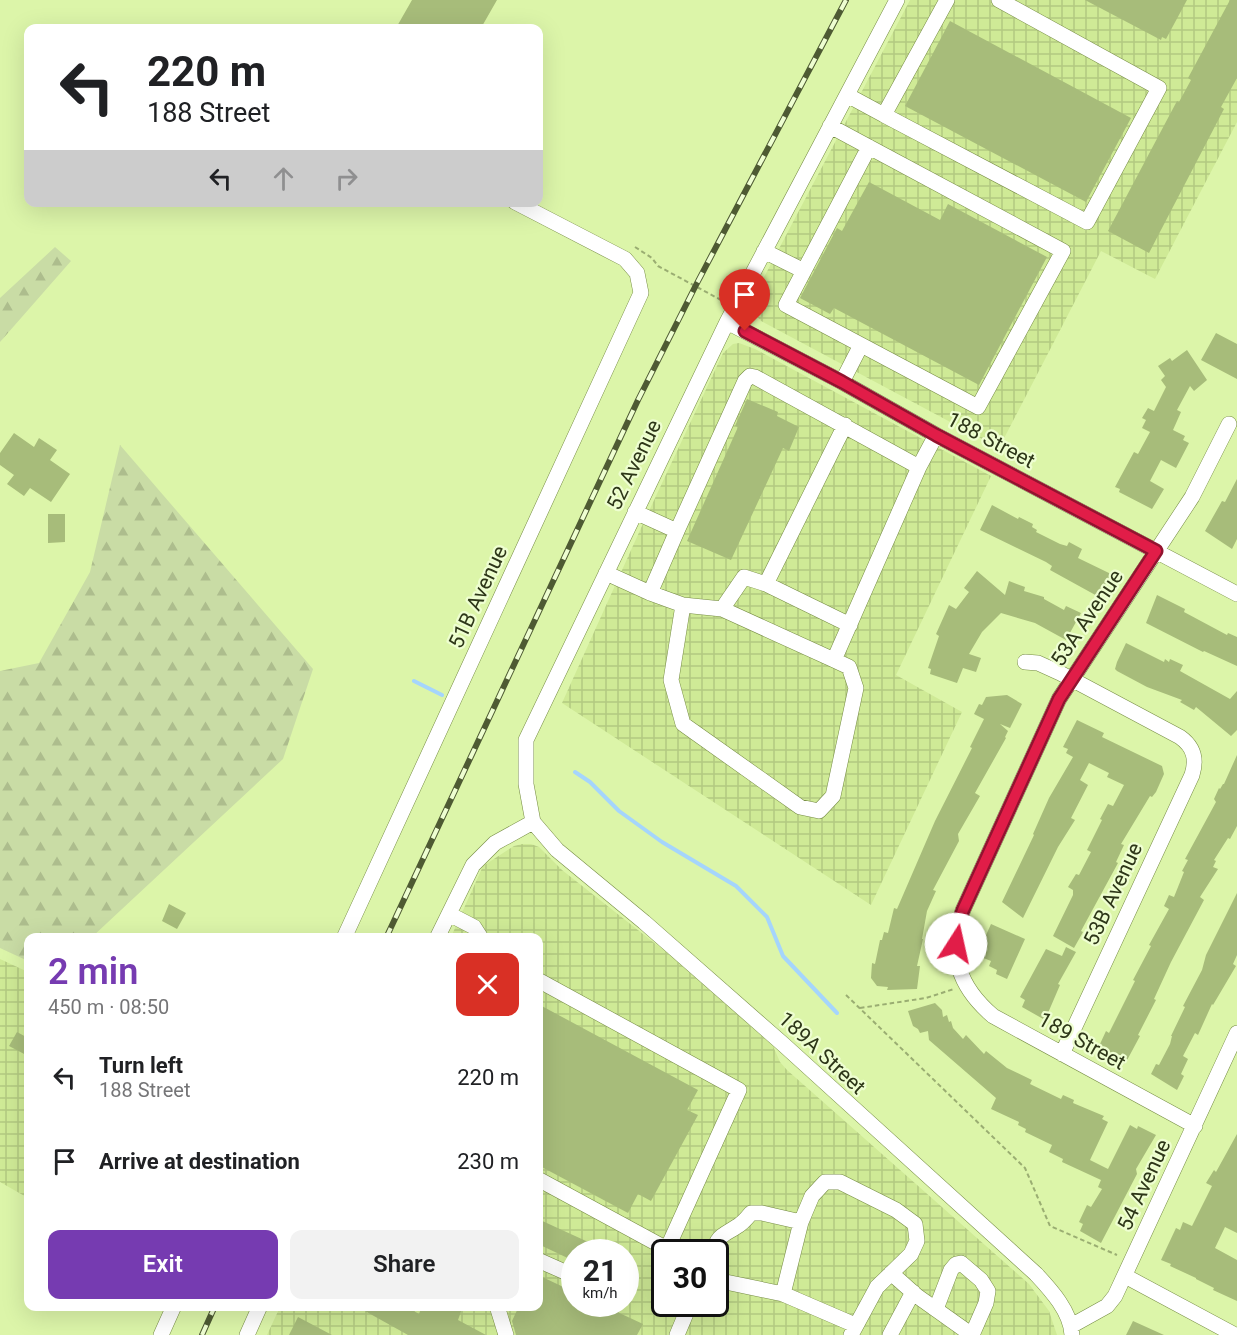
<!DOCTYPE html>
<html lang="en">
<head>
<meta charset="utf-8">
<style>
	body { margin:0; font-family:Roboto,sans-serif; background:#f2f2f2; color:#202124; height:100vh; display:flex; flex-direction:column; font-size:22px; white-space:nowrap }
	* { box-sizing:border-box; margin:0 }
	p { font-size:20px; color:#757577 }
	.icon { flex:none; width:33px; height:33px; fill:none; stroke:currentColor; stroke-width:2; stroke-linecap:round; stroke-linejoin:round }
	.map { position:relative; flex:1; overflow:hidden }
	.details { position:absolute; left:24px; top:933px; width:519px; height:378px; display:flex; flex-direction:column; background:#fff; border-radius:12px; box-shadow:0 6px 24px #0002 }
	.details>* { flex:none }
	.banner { position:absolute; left:24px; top:24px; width:519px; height:183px; border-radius:12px; box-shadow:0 6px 24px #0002; background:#fff; color:#202124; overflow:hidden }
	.speed { position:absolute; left:561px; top:1239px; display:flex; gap:12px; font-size:30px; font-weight:700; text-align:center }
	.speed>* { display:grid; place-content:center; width:78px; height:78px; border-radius:50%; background:#fff; box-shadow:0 6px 24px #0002; line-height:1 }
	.speed small { font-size:15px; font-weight:400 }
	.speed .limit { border:3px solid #111; border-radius:9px; background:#fff; color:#111 }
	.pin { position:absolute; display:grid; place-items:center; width:51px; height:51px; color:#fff; margin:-62px -26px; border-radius:50% 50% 50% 0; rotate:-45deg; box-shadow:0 0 6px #0007 }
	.pin .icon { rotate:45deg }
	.me { position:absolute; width:66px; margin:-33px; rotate:10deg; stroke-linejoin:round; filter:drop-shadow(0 0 4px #0008) }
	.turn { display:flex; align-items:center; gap:21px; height:126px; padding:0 24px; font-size:27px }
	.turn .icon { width:78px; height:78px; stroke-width:2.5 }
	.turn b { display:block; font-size:42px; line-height:51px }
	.lanes { display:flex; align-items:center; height:57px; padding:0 24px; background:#0003; justify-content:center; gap:30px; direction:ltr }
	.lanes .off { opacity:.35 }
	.round { display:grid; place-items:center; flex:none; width:63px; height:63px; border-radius:12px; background:#f2f2f2 }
	.summary { display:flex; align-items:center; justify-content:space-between; height:102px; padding:0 24px }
	h1 { font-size:36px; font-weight:600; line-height:45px; color:#763bb1 }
	.primary-button { display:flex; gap:12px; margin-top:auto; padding:12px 24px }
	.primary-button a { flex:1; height:69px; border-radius:12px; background:#763bb1; color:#fff; font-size:24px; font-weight:600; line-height:69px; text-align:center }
	.primary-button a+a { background:#f2f2f2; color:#202124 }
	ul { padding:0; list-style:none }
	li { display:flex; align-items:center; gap:18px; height:84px; padding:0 24px }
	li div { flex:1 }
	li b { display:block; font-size:22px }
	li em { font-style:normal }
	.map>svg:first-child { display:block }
</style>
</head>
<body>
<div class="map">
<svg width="1237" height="1335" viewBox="0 0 1237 1335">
	<defs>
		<pattern id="industrial-grid" width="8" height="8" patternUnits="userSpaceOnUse" patternTransform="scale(1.5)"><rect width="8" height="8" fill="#cfea96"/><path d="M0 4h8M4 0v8" fill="none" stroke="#b2c981"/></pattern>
		<pattern id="forest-firs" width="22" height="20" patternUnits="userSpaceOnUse" patternTransform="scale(1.5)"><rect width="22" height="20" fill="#c9dca5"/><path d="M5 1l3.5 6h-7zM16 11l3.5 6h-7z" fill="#adbd8d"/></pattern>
	</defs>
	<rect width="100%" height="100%" fill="#dcf5a9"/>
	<!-- industrial -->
	<path fill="url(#industrial-grid)" fill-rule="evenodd" d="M 910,0 L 1237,0 L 1237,122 L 1155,279 L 1101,251 L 999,448 L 761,321 L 752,311 L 753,298 Z
		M 739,343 L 755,349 L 991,476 L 896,675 L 962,712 L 871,905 L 562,703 L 641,528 L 723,353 L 733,344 Z
		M 522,844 L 531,844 L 539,847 L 562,870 L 667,953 L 773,1046 L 780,1062 L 787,1070 L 1029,1284 L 1049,1311 L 1057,1335 L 267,1335 L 280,1307 L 538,1306 L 538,938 L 451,937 L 483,866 L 514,846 ZM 574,1252 L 626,1252 L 626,1304 L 574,1304 ZM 664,1252 L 716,1252 L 716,1304 L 664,1304 Z
		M 0,959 L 28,972 L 28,1198 L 0,1182 Z"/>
	<!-- forest -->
	<path fill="url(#forest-firs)" d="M 55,247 L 71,261 L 0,342 L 0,298 Z
		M 120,445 L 313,669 L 283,759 L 92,937 L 28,938 L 28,961 L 0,948 L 0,671 L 39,663 L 90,572 Z"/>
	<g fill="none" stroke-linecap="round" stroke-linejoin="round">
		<!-- stream -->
		<path stroke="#a5d5fc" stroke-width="4" d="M 414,681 L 442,695
			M 575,772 L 590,782 L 619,811 L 662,842 L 736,886 L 767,917 L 783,956 L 837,1013"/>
	</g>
	<!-- building -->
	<path fill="#a7bc7a" d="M 412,0 L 497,0 L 481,28 L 396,28 Z
		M 1085,0 L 1187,0 L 1166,39 L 1162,37 L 1161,40 Z
		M 1230,0 L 1237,0 L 1237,78 L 1221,107 L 1224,109 L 1149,253 L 1108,231 L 1177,101 L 1179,102 L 1191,80 L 1188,78 Z
		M 950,21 L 1131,118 L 1086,202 L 905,106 Z
		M 869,182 L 940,220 L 948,204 L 1047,257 L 979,385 L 834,308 L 830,314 L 800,298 L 837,228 L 842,231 Z
		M 1216,333 L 1237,344 L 1237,379 L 1201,360 Z
		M 1187,350 L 1207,380 L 1194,391 L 1190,386 L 1177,410 L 1181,412 L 1173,430 L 1185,436 L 1183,440 L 1189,443 L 1176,468 L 1161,460 L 1150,481 L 1164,489 L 1152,509 L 1119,492 L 1120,489 L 1115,487 L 1134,452 L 1138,454 L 1150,432 L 1142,428 L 1146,420 L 1142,418 L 1148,408 L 1154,411 L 1166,387 L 1161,380 L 1165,376 L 1158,366 L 1170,358 L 1172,361 Z
		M 747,399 L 778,412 L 777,416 L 799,427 L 789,451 L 783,448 L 731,560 L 687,541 L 738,427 L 735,426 Z
		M 14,433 L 34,447 L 39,438 L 57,450 L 50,460 L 70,474 L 51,502 L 30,488 L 24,496 L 7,484 L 14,475 L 0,465 L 0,453 Z
		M 1237,479 L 1237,539 L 1232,549 L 1205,531 L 1222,501 L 1225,502 Z
		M 992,505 L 1018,519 L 1019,517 L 1033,524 L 1032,527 L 1037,530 L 1036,532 L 1060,544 L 1067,546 L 1069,542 L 1082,549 L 1078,558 L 1111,574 L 1099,597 L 1050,570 L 1052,566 L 1046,562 L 980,530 Z
		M 48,514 L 65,514 L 65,542 L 48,543 Z
		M 977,571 L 1005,595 L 1009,581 L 1025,587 L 1024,591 L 1044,597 L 1044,599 L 1064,610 L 1066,606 L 1081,613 L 1066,640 L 1035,623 L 1001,613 L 982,632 L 969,654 L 981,658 L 976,672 L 963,668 L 957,683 L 930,674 L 931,669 L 928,668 L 939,636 L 936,634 L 949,605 L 956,609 L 969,592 L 964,588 Z
		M 1157,595 L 1185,609 L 1184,612 L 1227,635 L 1228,633 L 1237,637 L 1237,666 L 1204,651 L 1203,652 L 1146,623 Z
		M 1126,643 L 1164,662 L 1165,659 L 1169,662 L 1170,659 L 1183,665 L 1180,671 L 1230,699 L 1237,691 L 1237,730 L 1231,736 L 1196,707 L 1194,710 L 1180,702 L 1182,700 L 1147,687 L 1117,671 L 1115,669 L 1117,662 Z
		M 1007,695 L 1022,704 L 1010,728 L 1000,724 L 1008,731 L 1005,737 L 1006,738 L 975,793 L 980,796 L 958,834 L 959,841 L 933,890 L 936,891 L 927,911 L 922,939 L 923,939 L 917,966 L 920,966 L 917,989 L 887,990 L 888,987 L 877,986 L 871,978 L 872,963 L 875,964 L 880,940 L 882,940 L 884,932 L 888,933 L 894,908 L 897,909 L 935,821 L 972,748 L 970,747 L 984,719 L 974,714 L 979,704 L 982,705 L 986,697 Z
		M 1077,720 L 1104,733 L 1102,737 L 1162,766 L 1164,774 L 1156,792 L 1152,797 L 1150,796 L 1121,844 L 1124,845 L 1116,862 L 1118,863 L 1081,931 L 1083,932 L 1074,948 L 1053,936 L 1073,895 L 1073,890 L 1068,887 L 1076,874 L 1079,875 L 1091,852 L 1087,850 L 1102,820 L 1100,819 L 1108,804 L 1113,806 L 1124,785 L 1107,777 L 1109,773 L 1089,763 L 1080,780 L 1088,785 L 1071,818 L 1075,820 L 1058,847 L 1023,918 L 1002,902 L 1034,835 L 1033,834 L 1049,798 L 1073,757 L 1066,753 L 1068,749 L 1063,747 Z
		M 1237,755 L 1237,826 L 1230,839 L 1228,838 L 1214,860 L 1216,861 L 1213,867 L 1218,869 L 1200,897 L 1204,900 L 1171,962 L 1154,999 L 1156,1000 L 1138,1035 L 1140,1036 L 1125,1064 L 1098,1050 L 1100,1044 L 1106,1031 L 1109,1033 L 1135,981 L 1133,980 L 1151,946 L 1149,945 L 1169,909 L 1164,906 L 1169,895 L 1174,897 L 1184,872 L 1182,871 L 1188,860 L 1185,859 L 1216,802 L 1214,799 L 1219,788 L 1220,789 L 1223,784 L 1224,784 Z
		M 1237,893 L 1237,955 L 1233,964 L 1236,966 L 1213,1005 L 1212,1004 L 1198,1035 L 1195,1033 L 1183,1056 L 1188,1059 L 1181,1074 L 1184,1076 L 1177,1090 L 1151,1074 L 1156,1064 L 1159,1065 L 1170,1044 L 1172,1036 L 1171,1036 L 1185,1007 L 1183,1006 L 1202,970 L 1206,955 Z
		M 169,904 L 186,913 L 177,929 L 162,921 Z
		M 991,924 L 1025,939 L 1007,979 L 996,974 L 997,970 L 989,966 L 991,961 L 981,957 L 979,951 Z
		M 1066,947 L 1076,952 L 1058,984 L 1060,985 L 1045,1020 L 1022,1007 L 1025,1000 L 1020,997 L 1046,949 L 1062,956 Z
		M 935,1003 L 942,1010 L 943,1017 L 947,1015 L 949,1022 L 951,1021 L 953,1028 L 963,1039 L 966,1035 L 984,1054 L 986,1051 L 1007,1068 L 1032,1080 L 1030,1084 L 1061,1099 L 1063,1095 L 1074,1100 L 1073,1103 L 1104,1116 L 1102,1119 L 1108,1122 L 1090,1160 L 1108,1169 L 1130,1125 L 1137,1129 L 1138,1126 L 1156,1135 L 1136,1169 L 1137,1174 L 1101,1243 L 1080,1231 L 1083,1224 L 1079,1222 L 1087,1205 L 1091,1207 L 1102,1189 L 1098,1187 L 1101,1180 L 1062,1162 L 1063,1159 L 1049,1152 L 1052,1145 L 1025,1132 L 1026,1129 L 1018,1125 L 1019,1122 L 991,1109 L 996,1098 L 929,1040 L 928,1031 L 920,1033 L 918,1029 L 913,1026 L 908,1011 Z
		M 538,1004 L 698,1090 L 687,1110 L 698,1115 L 651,1201 L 638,1194 L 628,1213 L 538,1165 Z
		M 17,1032 L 28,1038 L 28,1056 L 9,1046 Z
		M 1237,1134 L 1237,1233 L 1225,1227 L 1215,1248 L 1237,1260 L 1237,1301 L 1213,1290 L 1214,1288 L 1196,1279 L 1196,1278 L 1170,1266 L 1171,1264 L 1161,1260 L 1176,1228 L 1180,1230 L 1183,1222 L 1192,1226 L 1212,1186 L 1206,1183 L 1214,1170 L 1216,1172 Z
		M 538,1219 L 610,1252 L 574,1252 L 574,1261 L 538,1244 Z
		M 538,1275 L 574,1292 L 574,1304 L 600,1304 L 643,1324 L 637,1335 L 516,1335 L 512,1321 L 519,1306 L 538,1306 Z
		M 356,1306 L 405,1306 L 419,1314 L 422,1306 L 463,1306 L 458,1320 L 486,1335 L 408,1335 Z
		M 298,1317 L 332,1335 L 289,1335 Z
		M 1133,1321 L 1164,1335 L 1126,1335 Z"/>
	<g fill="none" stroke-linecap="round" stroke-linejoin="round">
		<!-- minor casing -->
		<g stroke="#768c44" stroke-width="16">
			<path id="minor" d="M 897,0 L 727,322 L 526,740 L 526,784 L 533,822 L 557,850 L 644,922 L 784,1045 L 1036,1274 C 1051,1290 1071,1312 1072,1335
				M 947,0 L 884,115 L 1087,222 L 1159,88 L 999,0
				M 847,95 L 884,115
				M 830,126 L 869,147 L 1063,251 L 978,407 L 786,305 L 869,147
				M 764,251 L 804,271
				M 727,322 L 842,382 L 936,435 L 1237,594
				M 842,382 L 861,345
				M 635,512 L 677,531 L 650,593
				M 677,531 L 745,381 L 750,376 L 755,377 L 919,467
				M 606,573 L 650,593 L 683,605 L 722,609 L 834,660 L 919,467 L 936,435
				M 766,584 L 850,625
				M 683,605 L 671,680 L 683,724 L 800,807 L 819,811 L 833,796 L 856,688 L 849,667 L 834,660
				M 722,609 L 744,577 L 766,584 L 845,425
				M 1025,662 L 1038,663 L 1060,673 L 1180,737 C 1194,747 1197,759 1192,775 L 1062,1054
				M 449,914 L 474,927 L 481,938
				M 344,938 L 641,293 L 637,273 L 625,259 L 515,202
				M 437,938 L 473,865 L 495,843 L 533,822
				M 538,980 L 739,1090 L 667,1249 L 538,1179
				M 1195,1126 L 993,1016 C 958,986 948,954 963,910 L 1059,699 L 1192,497 L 1229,424
				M 714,1252 C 716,1236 724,1235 736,1227 C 742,1224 747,1218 751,1213 L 762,1213 L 801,1222
				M 538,1260 L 574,1276
				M 891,1273 L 917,1296 L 972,1335
				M 1125,1276 L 1235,1335
				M 716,1280 L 783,1294
				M 497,1306 L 506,1335
				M 936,1309 L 951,1270 L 956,1264 L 961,1263 L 981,1280 L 988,1291 L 986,1303 L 972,1335
				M 1071,1326 L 1107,1306 L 1115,1296 L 1237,1033
				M 161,1335 L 174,1306
				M 247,1335 L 260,1306
				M 677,1335 L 690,1304
				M 851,1335 L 877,1287 L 911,1254 L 917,1241 L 915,1224 L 896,1210 L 840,1182 L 825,1182 L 812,1196 L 801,1222 L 783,1294 L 855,1325
				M 890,1335 L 913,1292"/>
		</g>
		<!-- path -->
		<path stroke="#9aad72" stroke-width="2" stroke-dasharray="4.5 3" stroke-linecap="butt" d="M 635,247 L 652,258 L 658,266 L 721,300
			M 846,995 L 1025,1168 L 1050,1226 L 1117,1255
			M 860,1008 L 926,998 L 954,989"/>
		<!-- minor -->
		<use href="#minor" stroke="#fff" stroke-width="15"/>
		<!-- rail casing -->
		<g stroke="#4e5a33" stroke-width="6">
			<path id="rail" d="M 386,938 L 638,400 L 696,285 L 846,0
				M 202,1335 L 215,1306"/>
		</g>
		<!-- rail -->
		<use href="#rail" stroke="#eefed1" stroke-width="4" stroke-dasharray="11" stroke-linecap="butt"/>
	</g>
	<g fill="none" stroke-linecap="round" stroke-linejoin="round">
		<!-- route casing -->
		<g stroke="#92132f" stroke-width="15">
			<path id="route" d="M 745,331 L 842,382 L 936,435 L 1156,551 L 1059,699 L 963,910 L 957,928 L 956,944"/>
		</g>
		<!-- route -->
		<use href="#route" stroke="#e11d48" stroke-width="10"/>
	</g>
	<g text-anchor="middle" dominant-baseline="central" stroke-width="4.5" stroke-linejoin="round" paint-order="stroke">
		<!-- street labels -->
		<g font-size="21" fill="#2d3618" stroke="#eefed1">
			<text transform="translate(991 440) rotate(28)">188 Street</text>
			<text transform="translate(634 465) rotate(-64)">52 Avenue</text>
			<text transform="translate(478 597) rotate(-65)">51B Avenue</text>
			<text transform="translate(1087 618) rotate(-56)">53A Avenue</text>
			<text transform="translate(1113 894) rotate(-65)">53B Avenue</text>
			<text transform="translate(1082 1041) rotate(29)">189 Street</text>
			<text transform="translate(822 1053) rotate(43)">189A Street</text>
			<text transform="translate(1144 1185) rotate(-65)">54 Avenue</text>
		</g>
	</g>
</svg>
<div class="speed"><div>21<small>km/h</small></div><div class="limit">30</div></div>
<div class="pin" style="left:745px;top:331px;background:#d93025"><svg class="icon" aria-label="arrive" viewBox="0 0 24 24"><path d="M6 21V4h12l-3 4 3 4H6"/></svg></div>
<svg class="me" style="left:956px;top:944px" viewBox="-20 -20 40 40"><circle r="19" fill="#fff"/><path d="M0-13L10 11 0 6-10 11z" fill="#e11d48"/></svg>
<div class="banner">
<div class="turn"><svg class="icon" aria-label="left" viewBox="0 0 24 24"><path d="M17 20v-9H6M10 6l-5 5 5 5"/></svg><div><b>220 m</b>188 Street</div></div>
<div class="lanes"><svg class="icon" aria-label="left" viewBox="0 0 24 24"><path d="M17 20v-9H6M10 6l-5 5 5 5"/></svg><svg class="icon off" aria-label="ahead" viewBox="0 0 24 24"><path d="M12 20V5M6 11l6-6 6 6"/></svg><svg class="icon off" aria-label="right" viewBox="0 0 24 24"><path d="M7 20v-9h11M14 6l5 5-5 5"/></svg></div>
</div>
<section class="details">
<div class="summary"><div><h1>2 min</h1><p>450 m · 08:50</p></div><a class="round" style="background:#d93025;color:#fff"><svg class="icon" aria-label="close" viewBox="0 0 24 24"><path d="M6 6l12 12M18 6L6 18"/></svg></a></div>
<ul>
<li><svg class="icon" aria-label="left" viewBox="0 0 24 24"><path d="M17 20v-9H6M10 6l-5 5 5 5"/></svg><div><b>Turn left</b><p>188 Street</p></div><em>220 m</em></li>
<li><svg class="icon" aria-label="arrive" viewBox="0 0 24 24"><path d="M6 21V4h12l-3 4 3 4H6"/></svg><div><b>Arrive at destination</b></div><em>230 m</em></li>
</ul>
<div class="primary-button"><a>Exit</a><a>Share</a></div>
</section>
</div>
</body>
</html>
